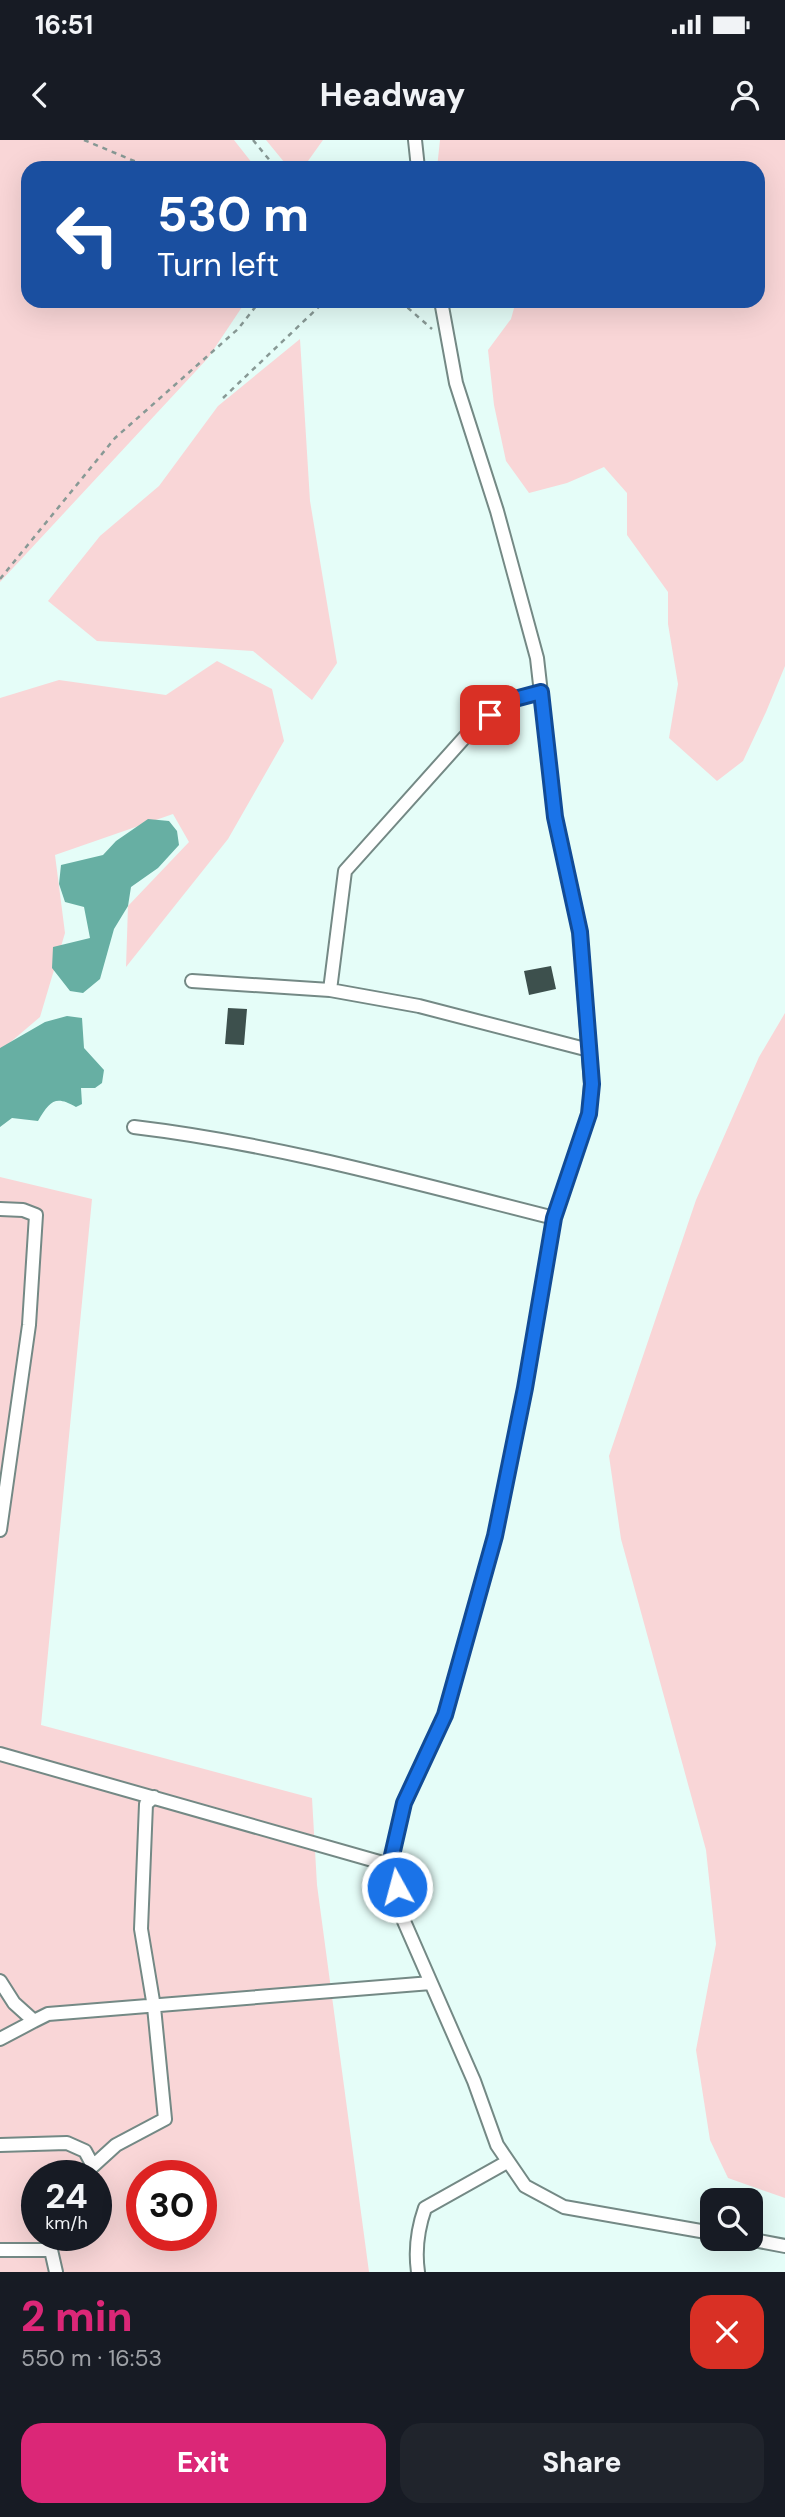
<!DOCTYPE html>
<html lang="en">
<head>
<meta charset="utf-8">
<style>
	body { margin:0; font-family:"DM Sans",sans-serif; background:#20242c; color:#f1f3f6; height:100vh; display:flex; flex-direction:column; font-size:26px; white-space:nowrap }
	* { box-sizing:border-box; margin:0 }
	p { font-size:23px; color:#9ea1a6 }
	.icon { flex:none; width:38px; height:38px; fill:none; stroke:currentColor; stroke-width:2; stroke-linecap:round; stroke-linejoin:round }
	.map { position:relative; height:2132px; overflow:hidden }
	.sheet { display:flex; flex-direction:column; background:#171b24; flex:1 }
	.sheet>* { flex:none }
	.guide { position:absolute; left:21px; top:21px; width:744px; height:147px; border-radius:21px; box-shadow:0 7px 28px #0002; background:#1a4fa0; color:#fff; overflow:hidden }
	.buttons { position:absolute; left:700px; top:2048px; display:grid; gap:14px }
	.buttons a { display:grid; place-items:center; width:63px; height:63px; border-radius:14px; background:#171b24; box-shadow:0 7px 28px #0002; font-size:35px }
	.speed { position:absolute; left:21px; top:2020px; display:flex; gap:14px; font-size:35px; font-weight:700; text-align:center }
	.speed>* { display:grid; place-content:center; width:91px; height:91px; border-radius:50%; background:#171b24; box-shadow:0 7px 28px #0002; line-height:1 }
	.speed small { font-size:18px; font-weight:400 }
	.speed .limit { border:10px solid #d22; background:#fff; color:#111 }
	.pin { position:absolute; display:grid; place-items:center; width:60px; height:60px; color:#fff; margin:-30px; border-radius:14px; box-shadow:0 4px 10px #0006 }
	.me { position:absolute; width:77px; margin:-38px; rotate:353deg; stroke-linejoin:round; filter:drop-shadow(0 0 5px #0008) }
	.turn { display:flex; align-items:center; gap:24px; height:147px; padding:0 21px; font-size:32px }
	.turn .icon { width:91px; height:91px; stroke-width:2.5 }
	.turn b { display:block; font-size:49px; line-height:60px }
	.round { display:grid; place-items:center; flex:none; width:74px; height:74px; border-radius:21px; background:#20242c }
	.summary { display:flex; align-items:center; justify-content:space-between; height:119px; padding:0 21px }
	h1 { font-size:42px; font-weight:800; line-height:52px; color:#db2777 }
	.button { display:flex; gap:14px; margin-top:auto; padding:14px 21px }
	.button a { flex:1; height:80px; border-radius:21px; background:#db2777; color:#fff; font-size:28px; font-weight:800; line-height:80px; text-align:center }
	.button a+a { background:#20242c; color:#f1f3f6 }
	.status { display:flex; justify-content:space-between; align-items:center; height:49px; padding:0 35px; background:#171b24; direction:ltr }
	.status svg { height:19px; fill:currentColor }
	header { display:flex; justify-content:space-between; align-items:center; height:91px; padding:0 21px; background:#171b24; font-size:32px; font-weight:800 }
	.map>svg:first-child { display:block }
</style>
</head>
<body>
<div class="status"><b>16:51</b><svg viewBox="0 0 49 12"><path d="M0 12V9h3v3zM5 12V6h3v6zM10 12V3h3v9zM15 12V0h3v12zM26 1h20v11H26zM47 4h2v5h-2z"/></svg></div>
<header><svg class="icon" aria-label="back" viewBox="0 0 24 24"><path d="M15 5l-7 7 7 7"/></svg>Headway<svg class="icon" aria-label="person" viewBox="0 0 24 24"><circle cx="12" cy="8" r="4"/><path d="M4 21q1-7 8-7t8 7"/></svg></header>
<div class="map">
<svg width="785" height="2132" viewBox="0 0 785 2132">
	<rect width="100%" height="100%" fill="#e5fdf8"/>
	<!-- green -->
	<path fill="#f9d6d7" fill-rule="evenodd" d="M 0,0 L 234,0 L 256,28 L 28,28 L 28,161 L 246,161 L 208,218 L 0,442 Z
		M 266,0 L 323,0 L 303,28 L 289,28 Z
		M 440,0 L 785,0 L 785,526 L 766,572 L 743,621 L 717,641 L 669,598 L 678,544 L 668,484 L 668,452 L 627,395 L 627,353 L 604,327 L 567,343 L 529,353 L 506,321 L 494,265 L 488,210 L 511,179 L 516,161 L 758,161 L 758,28 L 437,28 Z
		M 300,199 L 310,361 L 337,523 L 312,560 L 253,511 L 97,501 L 48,461 L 100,396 L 159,346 L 218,266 Z
		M 217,521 L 272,549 L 284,601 L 228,699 L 126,827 L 128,766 L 189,702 L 173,674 L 55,715 L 65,793 L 40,877 L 0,911 L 0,558 L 59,540 L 166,555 Z
		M 785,873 L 785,2058 L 728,2038 L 710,2000 L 696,1910 L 716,1804 L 706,1710 L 621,1399 L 609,1316 L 696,1060 L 759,917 Z
		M 0,1037 L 92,1059 L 41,1585 L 312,1658 L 317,1745 L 369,2132 L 0,2132 ZM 37,2035 L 96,2035 L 96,2095 L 37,2095 ZM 142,2035 L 201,2035 L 201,2095 L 142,2095 Z"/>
	<!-- water -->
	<path fill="#67afa3" d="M 148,679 L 169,681 L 177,691 L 179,705 L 158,728 L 131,747 L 128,766 L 114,789 L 100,839 L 83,853 L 70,851 L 52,828 L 53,807 L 90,798 L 84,767 L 65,762 L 59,744 L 61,725 L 103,715 L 116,701 Z
		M 67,876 L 82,878 L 84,908 L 104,930 L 102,943 L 95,948 L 81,948 L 82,964 L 76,967 C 55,955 50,961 38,981 L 12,978 L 0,987 L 0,908 L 45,882 Z"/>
	<!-- building -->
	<path fill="#3d504d" d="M 551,826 L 556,849 L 529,855 L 524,831 Z
		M 228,868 L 247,869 L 244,905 L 225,904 Z"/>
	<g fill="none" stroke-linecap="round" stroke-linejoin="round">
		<!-- street casing -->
		<g stroke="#748985" stroke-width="16">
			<path id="street" d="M 415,0 L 418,28
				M 441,161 L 456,243 L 497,371 L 537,518 L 555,677 L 580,792 L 591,944 L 589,974 L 554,1078 L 525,1248 L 495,1396 L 445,1575 L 404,1663 L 390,1725 L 403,1779 L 474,1941 L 497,2005 L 525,2046 L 564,2067 L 712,2093
				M 192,841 L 330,850 L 419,866 L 589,910
				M 330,850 L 345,731 L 473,588 L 507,561 L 541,552
				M 134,987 C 277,1004 415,1043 554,1078
				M 0,1069 L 23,1070 L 36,1075 L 29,1185 L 0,1390
				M 0,1614 L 390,1725
				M 0,1841 L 14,1863 L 34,1881 L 48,1874 L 431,1843
				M 0,1899 L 34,1881
				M 0,2005 L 67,2003 L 85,2011 L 93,2026
				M 83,2035 L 116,2005 L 165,1979 L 154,1867 L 141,1789 L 146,1664 L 154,1657
				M 52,2095 L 51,2110 L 56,2132
				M 743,2098 L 785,2106
				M 0,2110 L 51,2110
				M 418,2132 C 415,2111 418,2088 425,2068 L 507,2022"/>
		</g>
		<!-- path -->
		<path stroke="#889995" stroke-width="2.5" stroke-dasharray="5 5" stroke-linecap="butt" d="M 84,0 L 151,28
			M 253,0 L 276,28
			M 400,161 L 432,189
			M 223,258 L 325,161
			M 0,439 L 115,298 L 238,189 L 260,161"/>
		<!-- street -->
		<use href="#street" stroke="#fff" stroke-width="12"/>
	</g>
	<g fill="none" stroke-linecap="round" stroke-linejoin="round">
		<!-- route casing -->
		<g stroke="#114b97" stroke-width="18">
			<path id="route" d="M 397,1747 L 390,1724 L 404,1663 L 445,1575 L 495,1396 L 525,1248 L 554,1078 L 589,974 L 592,944 L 580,792 L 555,677 L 541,552 L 507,561 L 490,575"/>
		</g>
		<!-- route -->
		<use href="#route" stroke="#1a73e8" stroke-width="12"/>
	</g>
</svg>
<div class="buttons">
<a><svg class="icon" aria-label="search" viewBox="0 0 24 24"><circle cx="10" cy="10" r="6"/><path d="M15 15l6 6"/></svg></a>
</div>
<div class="speed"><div>24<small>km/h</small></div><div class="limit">30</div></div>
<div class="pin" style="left:490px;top:575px;background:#d93025"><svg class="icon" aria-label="arrive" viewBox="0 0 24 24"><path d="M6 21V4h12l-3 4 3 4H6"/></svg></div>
<svg class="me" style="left:397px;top:1747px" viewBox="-20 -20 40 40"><circle r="17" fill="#1a73e8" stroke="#fff" stroke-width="3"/><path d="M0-11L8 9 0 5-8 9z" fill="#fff"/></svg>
<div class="guide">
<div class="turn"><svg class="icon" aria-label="left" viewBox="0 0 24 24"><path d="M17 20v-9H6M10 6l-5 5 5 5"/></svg><div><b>530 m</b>Turn left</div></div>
</div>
</div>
<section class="sheet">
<div class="summary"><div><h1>2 min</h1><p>550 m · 16:53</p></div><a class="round" style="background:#d93025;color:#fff"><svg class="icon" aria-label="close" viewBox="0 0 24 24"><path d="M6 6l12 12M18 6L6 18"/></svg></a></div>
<div class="button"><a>Exit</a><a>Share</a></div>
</section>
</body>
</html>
